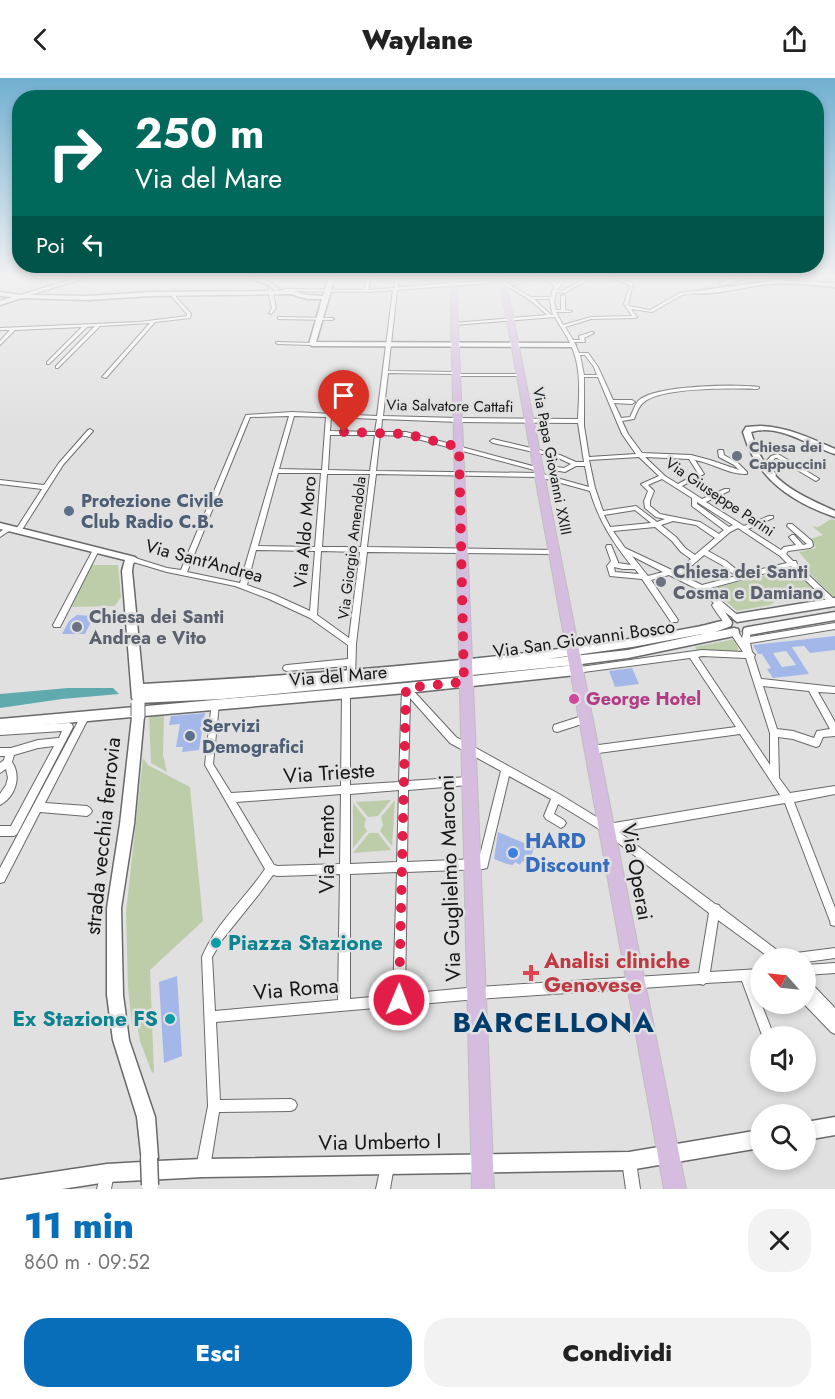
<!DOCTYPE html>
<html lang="it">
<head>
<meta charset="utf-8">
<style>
	body { margin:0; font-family:Jost,sans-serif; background:#f2f2f2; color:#222; height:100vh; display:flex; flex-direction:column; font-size:22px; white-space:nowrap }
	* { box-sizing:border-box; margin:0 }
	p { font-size:20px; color:#767676 }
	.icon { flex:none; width:33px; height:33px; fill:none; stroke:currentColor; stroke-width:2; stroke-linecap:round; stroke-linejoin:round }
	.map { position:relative; height:1111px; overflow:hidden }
	.details { display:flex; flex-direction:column; background:#fff; flex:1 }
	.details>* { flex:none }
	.guide { position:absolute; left:12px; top:12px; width:812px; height:183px; border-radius:24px; box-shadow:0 3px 9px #0003; background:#00695c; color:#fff; overflow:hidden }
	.needle { width:39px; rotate:297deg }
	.buttons { position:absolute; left:750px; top:870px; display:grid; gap:12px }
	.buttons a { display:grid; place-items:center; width:66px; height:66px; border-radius:50%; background:#fff; box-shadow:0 3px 9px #0003; font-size:30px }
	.pin { position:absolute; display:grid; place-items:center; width:51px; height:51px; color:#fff; margin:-62px -26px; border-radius:50% 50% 50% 0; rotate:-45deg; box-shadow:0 0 6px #0007 }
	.pin .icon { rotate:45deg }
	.me { position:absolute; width:66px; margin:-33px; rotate:1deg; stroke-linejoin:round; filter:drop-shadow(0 0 4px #0008) }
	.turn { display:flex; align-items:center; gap:21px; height:126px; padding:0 24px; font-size:27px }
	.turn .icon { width:78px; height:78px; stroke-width:2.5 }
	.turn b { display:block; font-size:42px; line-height:51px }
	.then { display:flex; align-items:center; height:57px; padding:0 24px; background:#0003; gap:12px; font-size:22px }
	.round { display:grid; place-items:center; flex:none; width:63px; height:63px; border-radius:24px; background:#f2f2f2 }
	.summary { display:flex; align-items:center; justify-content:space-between; height:102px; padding:0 24px }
	h1 { font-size:36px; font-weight:800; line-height:45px; color:#096eba }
	.primary-button { display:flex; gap:12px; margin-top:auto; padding:12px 24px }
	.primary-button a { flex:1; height:69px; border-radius:24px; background:#096eba; color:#fff; font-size:24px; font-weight:800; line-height:69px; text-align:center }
	.primary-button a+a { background:#f2f2f2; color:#222 }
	header { display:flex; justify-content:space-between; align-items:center; height:78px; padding:0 24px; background:#fff; font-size:27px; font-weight:800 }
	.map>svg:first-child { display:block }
</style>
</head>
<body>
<header><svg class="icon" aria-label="back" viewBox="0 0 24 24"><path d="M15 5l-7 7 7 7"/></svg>Waylane<svg class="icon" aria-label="share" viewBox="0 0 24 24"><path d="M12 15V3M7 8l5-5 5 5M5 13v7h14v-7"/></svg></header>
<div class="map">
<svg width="835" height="1111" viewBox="0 0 835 1111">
	<rect width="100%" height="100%" fill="#e0e0e1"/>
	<!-- green -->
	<path fill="#bdcdaa" d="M 831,441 L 835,442 L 835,520 L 803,489 L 810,487 L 799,474 L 816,470 L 810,461 L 823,457 L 812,448 L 818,449 Z
		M 92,487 L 118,487 L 121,519 L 115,528 L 71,529 Z
		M 794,490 L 824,519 L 807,522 L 780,520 L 770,527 L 737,533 L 713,512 L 714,510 Z
		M 735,561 L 739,575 L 697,572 L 695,569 Z
		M 164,636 L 163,677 L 167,694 L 151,685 L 149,637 Z
		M 143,680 L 148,687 L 190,709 L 203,843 L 150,892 L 154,994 L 152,995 L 140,963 L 137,946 L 132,946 L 128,910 L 126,834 Z
		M 391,722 L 378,738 L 368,739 L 356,724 Z
		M 395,722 L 392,768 L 380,753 L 383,747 L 381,739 Z
		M 353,725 L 366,741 L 364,748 L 367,753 L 353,770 Z
		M 369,755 L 378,755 L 391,772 L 353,775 Z"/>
	<!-- water -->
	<path fill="#60aaae" d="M 68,610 L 113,610 L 119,616 L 62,621 L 0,630 L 0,616 Z"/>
	<!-- building -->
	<path fill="#a3b8e9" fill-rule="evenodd" d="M 77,537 L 94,538 L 85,556 L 62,556 L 69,543 Z
		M 835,558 L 835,572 L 810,575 L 804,568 L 792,569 L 809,596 L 773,600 L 767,591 L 771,590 L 762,576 L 758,576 L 753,567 ZM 786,573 L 789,577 L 796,587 L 782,589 L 773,575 Z
		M 632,590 L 639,606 L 615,609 L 609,593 Z
		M 205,635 L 199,672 L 182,674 L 183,669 L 176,669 L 180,646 L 169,647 L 171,638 Z
		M 498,754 L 534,769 L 529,786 L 522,783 L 520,787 L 515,784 L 513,787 L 507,786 L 494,781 Z
		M 177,898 L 182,978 L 164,985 L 159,904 Z"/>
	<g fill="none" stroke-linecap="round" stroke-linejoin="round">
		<!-- street casing -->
		<g stroke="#68696a" stroke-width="2">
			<path id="street" d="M 367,199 L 371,199 L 368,212 L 394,210 L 395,199 L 399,199 L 398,209 L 486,203 L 488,201 L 484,199 L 489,199 L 507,206 L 535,199 L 536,201 L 510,207 L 531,219 L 551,219 L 552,213 L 555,209 L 545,199 L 549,199 L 557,206 L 562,199 L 566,199 L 557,212 L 562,213 L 588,199 L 593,199 L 564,215 L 556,214 L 554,223 L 556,232 L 561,232 L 561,218 L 563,217 L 565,218 L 565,232 L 572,233 L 570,234 L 556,234 L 563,247 L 591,239 L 632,238 L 624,226 L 630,207 L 609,199 L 614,199 L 633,205 L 628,226 L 629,228 L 650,232 L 680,215 L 694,213 L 694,215 L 682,217 L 652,234 L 631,231 L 637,239 L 636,240 L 591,241 L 565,249 L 573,262 L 580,262 L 579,258 L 592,254 L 594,255 L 584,260 L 585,264 L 574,264 L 579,275 L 588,275 L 598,289 L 613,322 L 632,322 L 635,324 L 632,326 L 614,325 L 621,340 L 630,339 C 633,334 635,326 639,322 C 657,307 735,306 759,309 L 759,310 L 757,311 C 734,310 659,309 643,325 C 639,328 636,336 634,341 L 622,343 L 628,356 L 642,375 L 691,377 L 710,382 L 739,392 L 734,387 L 719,379 L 718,373 L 719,372 L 723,372 L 724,377 L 738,385 L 747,394 L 747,396 C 729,397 713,385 695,382 L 704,396 L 682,408 L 702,421 L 725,411 L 729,411 L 729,413 L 706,424 L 744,448 L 769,438 L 773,438 L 773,440 L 748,451 L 781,472 L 784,469 L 796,467 L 789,459 L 792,457 L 794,457 L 803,467 L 807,466 L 787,448 L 788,446 L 792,446 L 812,463 L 813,468 L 810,470 L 788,473 L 786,476 L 793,483 L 796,483 L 797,486 L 835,522 L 835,526 L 830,526 L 791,488 L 707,511 L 741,540 L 737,543 L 725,534 L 731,543 L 727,546 L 724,545 L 713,529 L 712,527 L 714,525 L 699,512 L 669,497 L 651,502 L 678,542 L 677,544 L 671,544 L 642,501 L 610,498 L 607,488 L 611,483 L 606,469 L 607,467 L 611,467 L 618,484 L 618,485 L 631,487 C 612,463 599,443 590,413 L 539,399 L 376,396 L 367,469 L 554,472 L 557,474 L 554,476 L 367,474 L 356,566 L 355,600 L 354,602 L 351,603 L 348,602 L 347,600 L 347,588 L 287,593 L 284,592 L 283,590 L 284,588 L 287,587 L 348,581 L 348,567 L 310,540 L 269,521 L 235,508 L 167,494 L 130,483 L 129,481 L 132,479 L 167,490 L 181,492 L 246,337 L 292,334 L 377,338 L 393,212 L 366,214 L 285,213 L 283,212 L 285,211 L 364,212 ZM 492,202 C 513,210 531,221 547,237 L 454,245 L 452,246 L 454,247 L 555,239 C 560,249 567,257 571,267 C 582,291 579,316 578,341 L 458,340 L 383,338 L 388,295 L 454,296 L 456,298 L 522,298 L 522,297 L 520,296 L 458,296 L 456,294 L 388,293 L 397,212 L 487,205 ZM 534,221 L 550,221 L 551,229 L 553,237 L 551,237 ZM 580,277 L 585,277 L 594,289 L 597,297 L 584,297 ZM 584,299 L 598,299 L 622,356 L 636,376 L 589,379 L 584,348 ZM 289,338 L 240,505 L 187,494 L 250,339 ZM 294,338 L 326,339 L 322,392 L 279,391 ZM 331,339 L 377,341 L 375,354 L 330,353 ZM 382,341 L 458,344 L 578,345 L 584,384 L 576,384 L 560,377 L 493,361 L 490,363 L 493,365 L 556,379 L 571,386 L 564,390 L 550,388 L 547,390 L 548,391 L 565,394 L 576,388 L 585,388 L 589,409 L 539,395 L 376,393 L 380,357 L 406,358 L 538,393 L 541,391 L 540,390 L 406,354 L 381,354 ZM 330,357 L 375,357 L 370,393 L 328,392 ZM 639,379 L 659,398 L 641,406 L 648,413 L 644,423 L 645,430 L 656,439 L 665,441 L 657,444 L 636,428 L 603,433 L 595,410 L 589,382 ZM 645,379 L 689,381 L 698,395 L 678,406 L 665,398 ZM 278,395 L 321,395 L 315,469 L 258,468 ZM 327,396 L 370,396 L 361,469 L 322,469 ZM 662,401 L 692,420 L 692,428 L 724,452 L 719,456 L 700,444 L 660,436 L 650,428 L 650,423 L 654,413 L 648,407 ZM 697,424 L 733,447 L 729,449 L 697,426 ZM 635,432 L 651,445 L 610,449 L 604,437 ZM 673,443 L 696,447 L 715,460 L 695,477 L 685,470 L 676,459 L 661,447 ZM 655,449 L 672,463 L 681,474 L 691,481 L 676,494 L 625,470 L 613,453 ZM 738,450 L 780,478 L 787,485 L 742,496 L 726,483 L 708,473 L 730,454 ZM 256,472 L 315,473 L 310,533 L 275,517 L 247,507 ZM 321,473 L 360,474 L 349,560 L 317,537 ZM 704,477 L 722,487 L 736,498 L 702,507 L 681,497 ZM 632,478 L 663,494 L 648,498 ZM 614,489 L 623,491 L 635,491 L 639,496 L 615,494 Z
				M 270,211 L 272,212 L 276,230 L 271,236 L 269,235 L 272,230 L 268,212 Z
				M 174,215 L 176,215 L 176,219 L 191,236 L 190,240 L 155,244 L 106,300 L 102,299 L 150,245 L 100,248 L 58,290 L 56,290 L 56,288 L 95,248 L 87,249 L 49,286 L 47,286 L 47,284 L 82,249 L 15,252 L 0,267 L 0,263 L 10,252 L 0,252 L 0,250 L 140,244 L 187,238 L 187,236 L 172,219 Z
				M 279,239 L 332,240 L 334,241 L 332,242 L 278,241 L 278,239 Z
				M 276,264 L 312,265 L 314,266 L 312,267 L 278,266 L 276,265 Z
				M 90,351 L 93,353 L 63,387 L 20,455 L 16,455 L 15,453 L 42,411 L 0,406 L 0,402 L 44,407 L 59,385 L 88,352 Z
				M 778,376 L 818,400 L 819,401 L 816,403 L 814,402 L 777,380 L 775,380 L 770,386 L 776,397 L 775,398 L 771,398 L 764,386 L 771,378 Z
				M 7,449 L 9,449 L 12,451 L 0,459 L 0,454 Z
				M 94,470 L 98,470 L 99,472 L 60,549 L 54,549 L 53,547 Z
				M 835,545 L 835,551 L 750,565 L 752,574 L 755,577 L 754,579 L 761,601 L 835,609 L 835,615 L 818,614 L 835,644 L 835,658 L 823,659 L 819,668 L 816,669 L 793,661 L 778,659 L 779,700 L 790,715 L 835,708 L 835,716 L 794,724 L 835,830 L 835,848 L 831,847 L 830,843 L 785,725 L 619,754 L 715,826 L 719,827 L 720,829 L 782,876 L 783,880 L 770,880 L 718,842 L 710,894 L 760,891 L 760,901 L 752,902 L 772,953 L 770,957 L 767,958 L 762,957 L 742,903 L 706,905 L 703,907 L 701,906 L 477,921 L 216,944 L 220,1022 L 291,1021 L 295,1023 L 297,1027 L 295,1031 L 291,1033 L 219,1034 L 210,1090 L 208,1095 L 203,1097 L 198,1095 L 196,1090 L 208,1028 L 202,879 C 216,845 245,821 265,791 L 205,687 L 212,623 L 215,622 L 218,623 L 219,626 L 213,686 L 231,715 L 341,708 L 342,615 L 343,613 L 346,612 L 349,613 L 350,615 L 350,707 L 399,704 L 402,610 L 403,608 L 406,607 L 409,608 L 456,659 L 559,716 L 608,746 L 780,717 L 740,656 L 591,676 L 588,675 L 587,672 L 588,669 L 591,668 L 736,649 L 690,580 L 576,595 L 573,594 L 572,592 L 573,590 L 702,572 L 743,574 L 731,556 L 730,554 L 731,552 L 737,552 L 742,560 L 744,552 L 750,552 L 751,554 L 750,559 ZM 702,578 L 746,580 L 770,655 L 770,687 L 698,579 ZM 763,608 L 809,613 L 830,651 L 817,653 L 814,660 L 793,653 L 777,651 ZM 410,620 L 450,665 L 501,693 L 479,781 L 407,784 L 408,712 L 468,707 L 471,706 L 473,703 L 471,700 L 468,699 L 408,703 ZM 509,698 L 551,721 L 544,738 L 546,741 L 561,750 L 564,748 L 566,745 L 564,742 L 554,736 L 558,726 L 604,754 L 709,835 L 699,895 L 477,909 L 405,916 L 407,794 L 483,791 L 487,790 ZM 399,712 L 397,784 L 350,786 L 350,716 ZM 341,716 L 340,786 L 278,788 L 274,787 L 236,724 ZM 397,794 L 393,917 L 350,921 L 350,796 ZM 340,796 L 338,922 L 215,933 L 212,879 L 222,862 L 259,816 L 273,797 L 278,798 Z
				M 85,635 L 88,636 L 89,639 L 45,725 L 87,728 L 90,730 L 92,733 L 90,736 L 87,738 L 40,734 L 4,804 L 0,805 L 0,790 L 82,636 Z
				M 585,637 L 588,638 L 589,641 L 588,644 L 557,654 L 554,653 L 553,650 L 554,647 Z
				M 69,645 L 72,646 L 73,649 L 17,756 L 14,758 L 0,758 L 0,748 L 11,748 L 54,668 L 38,670 L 14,677 L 12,684 C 22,699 15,719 0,727 L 0,716 L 6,707 L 8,700 L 6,691 L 0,695 L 0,685 L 4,682 L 5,678 L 0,678 L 0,670 L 11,670 L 38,662 L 59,660 L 62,653 L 0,657 L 0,649 Z
				M 835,870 L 835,880 L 806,884 L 806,880 L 791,880 L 792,876 L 796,875 Z
				M 835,885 L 835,895 L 806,897 L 806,887 Z
				M 806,902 L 810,904 L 835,930 L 835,956 L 831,954 L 804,926 L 806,926 Z
				M 629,1076 L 634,1078 L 636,1083 L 640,1111 L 626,1111 L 622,1083 L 624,1078 Z
				M 387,1081 L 392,1083 L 394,1088 L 390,1111 L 376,1111 L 382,1083 Z
				M 107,1088 L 112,1090 L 114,1095 L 111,1111 L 97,1111 L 102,1090 Z"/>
		</g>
		<!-- secondary casing -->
		<g stroke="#68696a" stroke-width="3">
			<path id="secondary" d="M 79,199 L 87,199 L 30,217 L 88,218 L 151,214 L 276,213 L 268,207 L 247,199 C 259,199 270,203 279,211 L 276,213 L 288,211 L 307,217 L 323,218 L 329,199 L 335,199 L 316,264 L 573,265 L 576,267 L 573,269 L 312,268 L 309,266 L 322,221 L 307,221 L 291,216 L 151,218 L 88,222 L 22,220 L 0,227 L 0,223 L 13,219 L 0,218 L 0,214 L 21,217 Z
				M 740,199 L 749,199 L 723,207 L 720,205 Z
				M 776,202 L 835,205 L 835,209 C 813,207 791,204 769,206 C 750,207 706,220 690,214 Z
				M 760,348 C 787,349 810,360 835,371 L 835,376 C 809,368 779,345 751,354 C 764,401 793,414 835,433 L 835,439 C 791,424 756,400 743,354 L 746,349 Z
				M 0,445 L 135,479 L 137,481 L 133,486 L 132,493 L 143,606 C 290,598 437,587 583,568 C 621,563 658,556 696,549 C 704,548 724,541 731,542 L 732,545 L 731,548 L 715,554 L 734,550 L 738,551 L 739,554 L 738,557 L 734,558 L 628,580 L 574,587 L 222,621 L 138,625 L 134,623 L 132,620 L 122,493 L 125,482 L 0,451 ZM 707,555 L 628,572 L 547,581 L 632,569 Z
				M 835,520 L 835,528 L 737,544 L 732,540 L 737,536 Z
				M 835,534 L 835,542 L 748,557 L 744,556 L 743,553 L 744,550 L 748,549 Z
				M 576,587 L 580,589 L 582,592 L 580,595 L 576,597 L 406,615 L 144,638 L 134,746 L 121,830 L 123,917 L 129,962 L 155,1039 L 158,1080 L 157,1083 L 203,1081 L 629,1074 L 760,1052 L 760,1070 L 629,1092 L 203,1099 L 107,1104 L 62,1111 L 0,1111 L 0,1102 L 107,1086 L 142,1084 L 137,1039 L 113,962 L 107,917 L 107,830 L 120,746 L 132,639 L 0,651 L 0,641 L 406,605 Z
				M 835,1039 L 835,1057 L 806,1062 L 806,1044 Z"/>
		</g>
		<!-- primary casing -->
		<g stroke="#bdbebe" stroke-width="2">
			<path id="primary" d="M 450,199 L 456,199 L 494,1111 L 472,1111 Z
				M 499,199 L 505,199 L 686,1111 L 664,1111 Z"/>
		</g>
		<!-- street -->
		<use href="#street" fill="#fff" fill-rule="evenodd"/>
		<!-- secondary -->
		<use href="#secondary" fill="#fff" fill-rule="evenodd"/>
		<!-- primary -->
		<use href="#primary" fill="#d6bcdf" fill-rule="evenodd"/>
		<!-- secondary-bridge-far1 casing -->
		<g stroke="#68696a" stroke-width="15" stroke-linecap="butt">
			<path id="secondary-bridge-far1" d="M 138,625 L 138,638"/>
		</g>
		<!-- secondary-bridge casing -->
		<g stroke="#68696a" stroke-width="19" stroke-linecap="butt">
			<path id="secondary-bridge" d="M 149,1080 L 150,1107"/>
		</g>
		<!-- secondary-bridge-far1 -->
		<use href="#secondary-bridge-far1" stroke="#fff" stroke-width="13"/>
		<!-- secondary-bridge -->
		<use href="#secondary-bridge" stroke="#fff" stroke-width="16"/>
	</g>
	<!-- sky -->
	<linearGradient id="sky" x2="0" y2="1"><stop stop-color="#71b0d1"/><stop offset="0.56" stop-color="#f1f1f2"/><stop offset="1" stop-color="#f1f1f2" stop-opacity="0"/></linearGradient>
	<rect width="835" height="354" fill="url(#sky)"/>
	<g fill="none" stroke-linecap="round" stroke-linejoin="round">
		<!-- route -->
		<path stroke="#e11d48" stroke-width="10" stroke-dasharray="0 18" d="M 344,354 L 406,356 L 459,369 L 464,604 L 406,610 L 399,922"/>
	</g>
	<!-- markers -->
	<g fill="#6b7280" stroke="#e0e0e1" stroke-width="2">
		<circle cx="737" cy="378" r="6"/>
		<circle cx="661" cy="504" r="6"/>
		<circle cx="77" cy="549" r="6"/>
	</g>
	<g fill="#5c6f8a" stroke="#e0e0e1" stroke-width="2">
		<circle cx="69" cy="433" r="6"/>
		<circle cx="190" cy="658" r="6"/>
	</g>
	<circle fill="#d1479c" stroke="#e0e0e1" stroke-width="2" cx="574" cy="621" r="6"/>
	<circle fill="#3f7fe0" stroke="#e0e0e1" stroke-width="2" cx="513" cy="775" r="6"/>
	<g fill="#0f9aa8" stroke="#e0e0e1" stroke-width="2">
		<circle cx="216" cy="865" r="6"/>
		<circle cx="170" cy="941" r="6"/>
	</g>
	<path fill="#e0444e" stroke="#e0e0e1" stroke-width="2" d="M528 886h6v6h6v6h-6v6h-6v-6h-6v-6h6z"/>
	<g text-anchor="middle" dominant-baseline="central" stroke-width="5" stroke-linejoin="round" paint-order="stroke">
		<!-- far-street labels -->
		<g font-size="15" fill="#151616" stroke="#e0e0e1">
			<text transform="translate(450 328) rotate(1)">Via Salvatore Cattafi</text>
			<text transform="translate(552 383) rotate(79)">Via Papa Giovanni XXIII</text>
			<text transform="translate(720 419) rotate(34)">Via Giuseppe Parini</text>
			<text transform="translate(352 470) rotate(-83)">Via Giorgio Amendola</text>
		</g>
		<!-- far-worship labels -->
		<g font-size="15" font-weight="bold" fill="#5b616d" stroke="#e0e0e1" text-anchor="start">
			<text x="749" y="369">Chiesa dei<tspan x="749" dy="17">Cappuccini</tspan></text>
		</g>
		<!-- service labels -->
		<g font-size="18" font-weight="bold" fill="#4e5e75" stroke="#e0e0e1" text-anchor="start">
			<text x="81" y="423">Protezione Civile<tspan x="81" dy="21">Club Radio C.B.</tspan></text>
			<text x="202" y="648">Servizi<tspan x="202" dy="21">Demografici</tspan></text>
		</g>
		<!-- street labels -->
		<g font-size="18" fill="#151616" stroke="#e0e0e1">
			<text transform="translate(305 454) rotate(-85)">Via Aldo Moro</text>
			<text transform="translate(204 483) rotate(15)">Via Sant'Andrea</text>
			<text transform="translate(584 561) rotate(-8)">Via San Giovanni Bosco</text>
			<text transform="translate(338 598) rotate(-5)">Via del Mare</text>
		</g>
		<!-- worship labels -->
		<g font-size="18" font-weight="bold" fill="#5b616d" stroke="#e0e0e1" text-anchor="start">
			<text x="673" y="494">Chiesa dei Santi<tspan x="673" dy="21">Cosma e Damiano</tspan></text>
			<text x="89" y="539">Chiesa dei Santi<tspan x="89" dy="21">Andrea e Vito</tspan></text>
		</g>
		<!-- hotel labels -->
		<g font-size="18" font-weight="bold" fill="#b23c85" stroke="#e0e0e1" text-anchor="start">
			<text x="586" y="621">George Hotel</text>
		</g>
		<!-- near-street labels -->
		<g font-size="21" fill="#151616" stroke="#e0e0e1">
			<text transform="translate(329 695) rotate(-4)">Via Trieste</text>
			<text transform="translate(103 758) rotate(-84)">strada vecchia ferrovia</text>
			<text transform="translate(327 771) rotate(-90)">Via Trento</text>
			<text transform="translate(637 794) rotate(80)">Via Operai</text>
			<text transform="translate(450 800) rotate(-92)">Via Guglielmo Marconi</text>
			<text transform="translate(296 911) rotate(-5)">Via Roma</text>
			<text transform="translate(380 1064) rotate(-1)">Via Umberto I</text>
		</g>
		<!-- near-shop labels -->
		<g font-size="21" font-weight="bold" fill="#366cbe" stroke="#e0e0e1" text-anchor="start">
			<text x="525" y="763">HARD<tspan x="525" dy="24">Discount</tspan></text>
		</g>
		<!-- near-culture labels -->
		<g font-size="21" font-weight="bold" fill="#0d838f" stroke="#e0e0e1" text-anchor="start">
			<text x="228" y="865">Piazza Stazione</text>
			<text x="158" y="941" text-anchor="end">Ex Stazione FS</text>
		</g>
		<!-- near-health labels -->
		<g font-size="21" font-weight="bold" fill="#be3a42" stroke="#e0e0e1" text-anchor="start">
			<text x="544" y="883">Analisi cliniche<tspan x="544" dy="24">Genovese</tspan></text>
		</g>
		<!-- near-district labels -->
		<g font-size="28" font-weight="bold" letter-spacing="1.5" fill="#003c6c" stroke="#e0e0e1">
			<text x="554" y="944">BARCELLONA</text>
		</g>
	</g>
</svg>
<div class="buttons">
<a><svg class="needle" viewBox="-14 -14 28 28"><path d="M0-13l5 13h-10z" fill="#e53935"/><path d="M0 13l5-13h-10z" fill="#767676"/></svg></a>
<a><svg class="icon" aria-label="sound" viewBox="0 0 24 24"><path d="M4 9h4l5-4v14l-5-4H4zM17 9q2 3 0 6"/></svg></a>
<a><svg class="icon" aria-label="search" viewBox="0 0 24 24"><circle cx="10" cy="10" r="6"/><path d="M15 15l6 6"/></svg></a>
</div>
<div class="pin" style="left:344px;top:354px;background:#d93025"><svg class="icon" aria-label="arrive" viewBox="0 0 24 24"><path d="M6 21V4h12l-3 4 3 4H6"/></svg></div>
<svg class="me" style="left:399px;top:922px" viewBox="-20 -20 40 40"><circle r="17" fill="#e11d48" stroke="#fff" stroke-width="3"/><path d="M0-11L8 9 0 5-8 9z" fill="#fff"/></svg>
<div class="guide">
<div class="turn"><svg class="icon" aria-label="right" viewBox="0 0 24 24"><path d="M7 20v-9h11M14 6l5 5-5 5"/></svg><div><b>250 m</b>Via del Mare</div></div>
<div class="then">Poi<svg class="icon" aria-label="left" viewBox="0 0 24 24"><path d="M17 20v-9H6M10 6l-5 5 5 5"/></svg></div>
</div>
</div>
<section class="details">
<div class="summary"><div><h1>11 min</h1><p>860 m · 09:52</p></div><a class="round"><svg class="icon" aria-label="close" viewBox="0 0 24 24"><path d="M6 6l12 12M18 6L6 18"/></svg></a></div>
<div class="primary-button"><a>Esci</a><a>Condividi</a></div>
</section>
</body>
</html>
